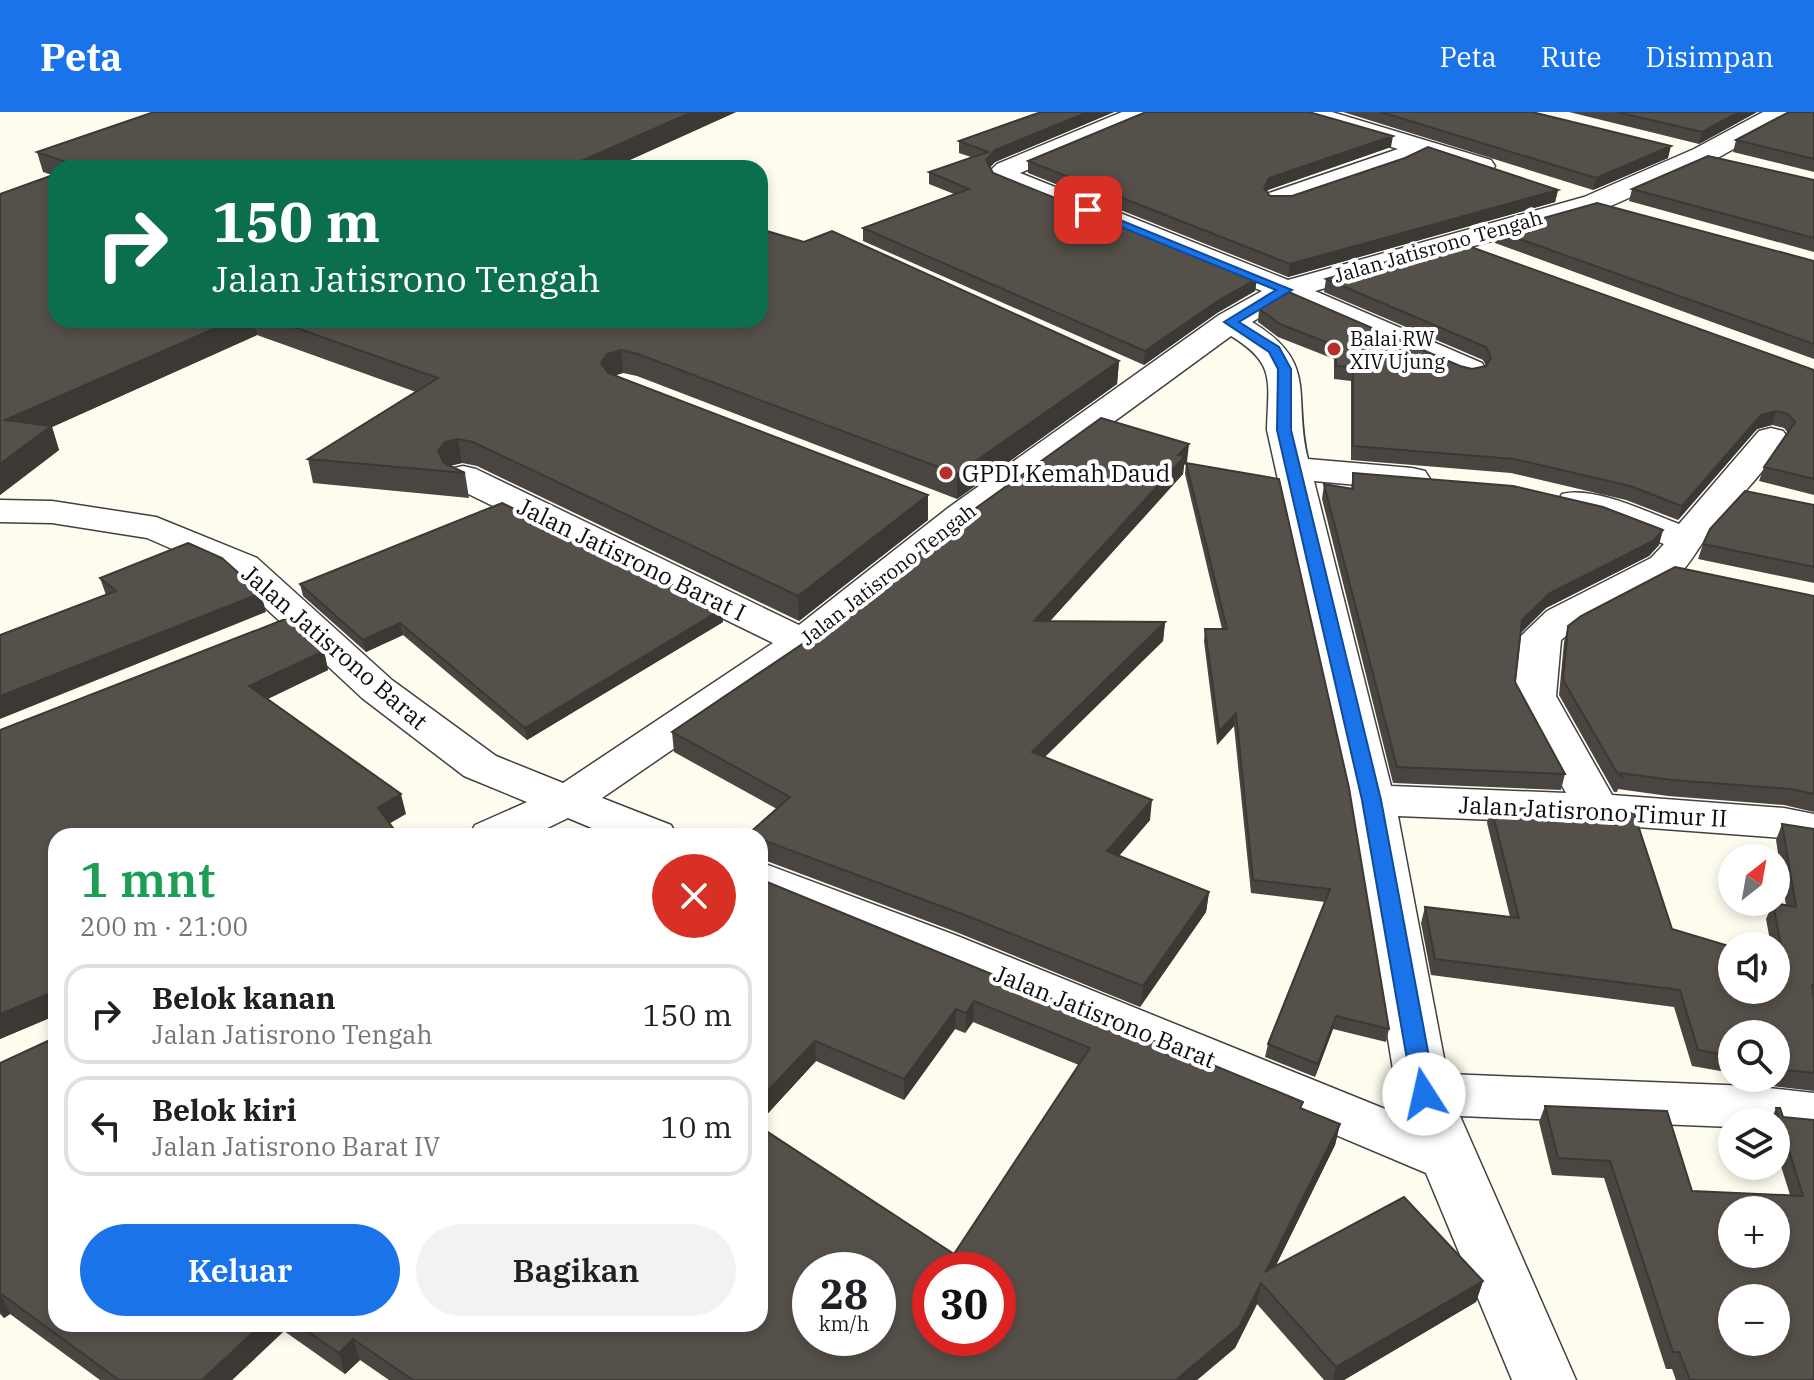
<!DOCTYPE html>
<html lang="id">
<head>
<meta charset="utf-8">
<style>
	body { margin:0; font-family:"IBM Plex Serif",serif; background:#f2f2f2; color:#202124; height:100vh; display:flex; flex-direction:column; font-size:30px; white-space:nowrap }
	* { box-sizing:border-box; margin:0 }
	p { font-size:26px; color:#757577 }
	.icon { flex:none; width:44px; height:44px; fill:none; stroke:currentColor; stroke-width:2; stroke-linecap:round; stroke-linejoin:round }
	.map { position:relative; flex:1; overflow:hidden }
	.panel { position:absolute; left:48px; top:716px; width:720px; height:504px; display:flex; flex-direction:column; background:#fff; border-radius:24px; box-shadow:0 4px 12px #0003 }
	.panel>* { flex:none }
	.top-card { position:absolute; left:48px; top:48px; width:720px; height:168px; border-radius:24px; box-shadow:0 4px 12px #0003; background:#0b6e4f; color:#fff; overflow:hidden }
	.needle { width:52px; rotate:31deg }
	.fabs { position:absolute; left:1718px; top:732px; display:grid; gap:16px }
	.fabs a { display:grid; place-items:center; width:72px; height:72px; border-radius:50%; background:#fff; box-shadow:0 4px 12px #0003; font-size:40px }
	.speed { position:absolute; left:792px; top:1140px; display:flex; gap:16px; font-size:40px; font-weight:700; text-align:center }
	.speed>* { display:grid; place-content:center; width:104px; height:104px; border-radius:50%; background:#fff; box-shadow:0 4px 12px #0003; line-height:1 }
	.speed small { font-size:20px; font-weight:400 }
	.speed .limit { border:12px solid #d22; background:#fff; color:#111 }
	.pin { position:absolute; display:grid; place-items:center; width:68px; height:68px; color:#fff; margin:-34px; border-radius:16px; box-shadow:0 4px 12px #0006 }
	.me { position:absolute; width:88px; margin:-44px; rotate:350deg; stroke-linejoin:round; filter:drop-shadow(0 0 6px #0008) }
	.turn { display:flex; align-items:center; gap:28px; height:168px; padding:0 32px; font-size:36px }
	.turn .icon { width:104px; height:104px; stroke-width:2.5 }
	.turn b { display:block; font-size:56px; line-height:68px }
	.round { display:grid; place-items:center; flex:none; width:84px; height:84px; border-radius:42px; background:#f2f2f2 }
	.overview { display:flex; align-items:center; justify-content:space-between; height:136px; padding:0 32px }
	h1 { font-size:48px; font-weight:600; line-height:60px; color:#1e9e55 }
	.cta { display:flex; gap:16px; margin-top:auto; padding:16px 32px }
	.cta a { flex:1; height:92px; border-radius:48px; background:#1a73e8; color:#fff; font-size:32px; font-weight:600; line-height:92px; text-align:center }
	.cta a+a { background:#f2f2f2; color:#202124 }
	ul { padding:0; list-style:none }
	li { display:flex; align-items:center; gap:24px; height:100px; margin:0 16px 12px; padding:0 16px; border:4px solid #e0e0e0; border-radius:24px }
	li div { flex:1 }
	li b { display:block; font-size:30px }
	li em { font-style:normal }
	header { display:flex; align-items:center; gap:48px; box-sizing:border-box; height:112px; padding:0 40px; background:#1a73e8; color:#fff }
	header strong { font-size:38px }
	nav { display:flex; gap:44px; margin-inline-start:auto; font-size:28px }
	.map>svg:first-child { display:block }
</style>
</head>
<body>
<header>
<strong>Peta</strong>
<nav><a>Peta</a><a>Rute</a><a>Disimpan</a></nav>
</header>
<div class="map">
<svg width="1814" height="1268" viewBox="0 0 1814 1268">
	<rect width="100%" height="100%" fill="#fefcef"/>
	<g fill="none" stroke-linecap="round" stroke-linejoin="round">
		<!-- minor casing -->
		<g stroke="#414141" stroke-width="3">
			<path id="minor" d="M 1122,0 L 1155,0 L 1152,5 L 1020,61 L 1288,168 L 1584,85 L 1694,37 L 1763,0 L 1794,0 L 1791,5 L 1712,49 L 1604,97 L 1315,179 L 1482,251 L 1486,258 L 1482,265 L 1470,268 L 1458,265 L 1287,190 L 1252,210 C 1320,251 1292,283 1308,347 L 1412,356 L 1425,359 L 1430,367 L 1425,375 L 1412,378 L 1314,369 L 1391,674 L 1566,681 L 1514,584 L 1521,524 L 1547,499 L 1651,446 L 1664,432 L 1599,407 L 1562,398 L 1557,390 L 1562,382 C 1595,374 1647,400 1679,412 L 1759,319 L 1771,316 L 1783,319 L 1788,326 C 1763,362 1731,393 1705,428 C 1695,440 1691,451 1679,462 L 1575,517 L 1561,528 L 1556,584 L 1612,683 L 1784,696 L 1814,702 L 1814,732 L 1784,726 L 1597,712 L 1398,704 L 1447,962 L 1750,974 L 1814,981 L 1814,1023 L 1776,1019 L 1776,1010 L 1732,1010 L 1732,1015 L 1460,1004 L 1576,1268 L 1512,1268 L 1426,1061 L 919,847 L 760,784 L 760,750 L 955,823 L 1405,1005 L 1397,982 L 1349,688 L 1267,318 C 1268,269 1277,252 1231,224 L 974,412 L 816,539 L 602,686 L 671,713 L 677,724 L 611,724 L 568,706 L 531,724 L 469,724 L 475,713 L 527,690 L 464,664 L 362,586 L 229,462 L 147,426 L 52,411 L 0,410 L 0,388 L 52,389 L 156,405 L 257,446 L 392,568 L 496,644 L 563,671 L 773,531 L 450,373 L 445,365 L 450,357 L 463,354 L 476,357 L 799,513 L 948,396 L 1219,203 L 1262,179 L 994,70 L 989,60 L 997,52 Z
				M 1294,0 L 1332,0 L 1491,48 L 1495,54 L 1491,60 L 1482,62 L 1423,44 L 1402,55 L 1289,93 L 1279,95 L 1269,93 L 1265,87 L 1269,81 L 1398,37 L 1297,5 Z"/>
		</g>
		<!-- minor -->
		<use href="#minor" fill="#fff" fill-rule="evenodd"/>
	</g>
	<!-- wall -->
	<path fill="#4a4540" d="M 736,0 L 612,56 L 56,56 L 56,208 L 491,208 L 507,213 L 1119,249 L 1117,272 L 957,387 L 637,264 L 623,261 L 616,263 L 928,408 L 799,509 L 477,354 L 462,351 L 450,354 L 465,361 L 469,386 L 313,371 L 308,347 L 416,280 L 257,223 L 52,315 L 59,338 L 0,383 L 0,82 L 52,63 L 43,60 L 37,40 Z
		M 1041,0 L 1114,0 L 995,50 L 990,55 L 993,61 L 1257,167 L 1255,179 L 1217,201 L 1144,253 L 863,129 L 863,116 L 954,82 L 929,72 L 929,60 L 971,45 L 959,41 L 959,29 Z
		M 1343,0 L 1532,0 L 1668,46 L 1593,78 Z
		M 1569,0 L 1757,0 L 1699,32 Z
		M 1814,0 L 1814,60 L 1733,40 L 1736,28 Z
		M 1391,35 L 1268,78 L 1267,80 L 1270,84 L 1558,78 L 1555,90 L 1288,165 L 1028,61 L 1028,49 Z
		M 1814,68 L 1814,140 L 1629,89 L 1632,77 Z
		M 1497,119 L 1814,149 L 1814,247 L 1495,131 Z
		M 1326,167 L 1814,258 L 1814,383 L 1759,369 L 1764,355 L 1788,321 L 1784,316 L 1772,313 L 1757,317 L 1678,408 L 1626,388 L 1511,361 L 1351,348 L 1351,269 L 1334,267 L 1334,247 L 1278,225 L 1258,210 L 1259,197 L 1472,257 L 1486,254 L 1483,248 L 1324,180 Z
		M 1187,350 L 1186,351 L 1389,917 L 1386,930 L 1333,917 L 1315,965 L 1265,945 L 1268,932 L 1325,790 L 1251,781 L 1234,614 L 1217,633 L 1204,529 L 1205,517 L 1222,517 L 1185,362 L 1186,351 L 1184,353 L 1183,362 L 1050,509 L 1165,510 L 1163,529 L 1045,645 L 1150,708 L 1119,744 L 1209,780 L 1206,800 L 1140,895 L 956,820 L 761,747 L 760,748 L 760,724 L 777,697 L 674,640 L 672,620 Z
		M 1353,361 L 1659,433 L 1649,444 L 1546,496 L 1520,521 L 1515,570 L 1565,662 L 1561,678 L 1393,671 L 1322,387 L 1324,372 L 1351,377 Z
		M 1814,393 L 1814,471 L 1698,447 L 1703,432 Z
		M 100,466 L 266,500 L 106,483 Z
		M 300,472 L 723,510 L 527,628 L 403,523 L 366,540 L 303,484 Z
		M 1814,484 L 1814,700 L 1784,693 L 1668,684 L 1618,677 L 1617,680 L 1614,680 L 1559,583 L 1564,530 L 1568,514 Z
		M 324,539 L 328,558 L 268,587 L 406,702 L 56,724 L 56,1212 L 760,1212 L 954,1142 L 1079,953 L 973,910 L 965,921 L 955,917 L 904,988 L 816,949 L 760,1010 L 760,767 L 1303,990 L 1301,997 L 1340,1012 L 1335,1033 L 1275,1155 L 1483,1169 L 1476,1190 L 1344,1268 L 1324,1268 L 1257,1192 L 1235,1236 L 1197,1268 L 389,1268 L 360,1248 L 345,1262 L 284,1219 L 232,1268 L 100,1268 L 10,1202 L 4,1206 L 0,1202 L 0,951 L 50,928 L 50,906 L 0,927 L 0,618 Z
		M 1491,695 L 1672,817 L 1776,878 L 1776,834 L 1771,834 L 1766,807 L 1773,791 L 1786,793 L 1776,728 L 1782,712 L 1814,717 L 1814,979 L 1756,972 L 1754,966 L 1776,966 L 1776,922 L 1732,922 L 1732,961 L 1692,954 L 1674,895 L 1431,863 L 1421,811 L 1425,795 L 1510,805 L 1487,711 Z
		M 1545,994 L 1692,1079 L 1790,1083 L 1776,1038 L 1776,1010 L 1770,1010 L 1776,996 L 1783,1005 L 1814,1008 L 1814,1268 L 1676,1268 L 1672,1257 L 1666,1257 L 1604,1066 L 1552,1063 L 1539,1010 Z"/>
	<!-- shaded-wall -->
	<path fill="#3c3834" d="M 692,0 L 736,0 L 612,56 L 567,56 Z
		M 1088,0 L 1114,0 L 995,50 L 986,60 L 986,48 L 995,38 Z
		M 1739,0 L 1757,0 L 1699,32 L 1702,20 Z
		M 1393,24 L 1391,35 L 1268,78 L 1262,89 L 1264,77 L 1269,66 Z
		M 1671,34 L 1668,46 L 1593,78 L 1596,66 Z
		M 1558,78 L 1555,90 L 1288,165 L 1290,152 Z
		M 1257,167 L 1255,179 L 1217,201 L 1144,253 L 1145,239 L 1219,188 Z
		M 234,208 L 254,208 L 257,223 L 52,315 L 59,338 L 0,383 L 0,352 L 5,308 Z
		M 621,238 L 623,261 L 610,265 L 601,251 L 607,242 Z
		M 1119,249 L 1117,272 L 957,387 L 957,362 Z
		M 1776,299 L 1772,313 L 1757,317 L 1678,408 L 1682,394 L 1761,303 Z
		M 458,327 L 462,351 L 449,354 L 445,360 L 438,339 L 445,330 Z
		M 1189,332 L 1187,350 L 1184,353 L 1183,362 L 1033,528 L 1034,509 L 1178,343 Z
		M 928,383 L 928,408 L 799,509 L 798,484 Z
		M 1663,418 L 1659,433 L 1649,444 L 1546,496 L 1518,524 L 1522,508 L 1550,481 Z
		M 261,481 L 266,500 L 0,607 L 0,584 Z
		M 722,497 L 723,510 L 527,628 L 525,616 Z
		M 1165,510 L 1163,529 L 1030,659 L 1032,640 Z
		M 400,511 L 403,523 L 366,540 L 363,528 Z
		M 324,539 L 328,558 L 254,593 L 249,574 Z
		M 1236,601 L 1234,614 L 1217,633 L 1219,620 Z
		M 401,682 L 406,702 L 382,716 L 378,696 Z
		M 1152,688 L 1150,708 L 1105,760 L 1107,739 Z
		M 1209,780 L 1206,800 L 1140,895 L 1143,874 Z
		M 48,882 L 56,903 L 0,927 L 0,902 Z
		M 974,889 L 973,910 L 965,921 L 966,901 Z
		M 956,897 L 955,917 L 904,988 L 904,967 Z
		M 1336,904 L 1333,917 L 1315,965 L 1318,952 Z
		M 815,929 L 816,949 L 760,1010 L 760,987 Z
		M 1340,1012 L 1335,1033 L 1265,1176 L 1266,1159 Z
		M 1483,1169 L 1476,1190 L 1344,1268 L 1333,1268 L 1336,1255 Z
		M 1261,1171 L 1257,1192 L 1235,1236 L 1197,1268 L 1176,1268 Z
		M 0,1181 L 10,1202 L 4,1206 L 0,1198 Z
		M 262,1212 L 282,1212 L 284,1219 L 232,1268 L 202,1268 Z
		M 353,1227 L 360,1248 L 345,1262 L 339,1241 Z"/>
	<!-- building -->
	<path fill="#56504a" stroke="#3c3834" stroke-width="2" fill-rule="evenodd" d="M 154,0 L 692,0 L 567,55 L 570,56 L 73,56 L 78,54 L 37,40 Z
		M 1041,0 L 1088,0 L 995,38 L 986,48 L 993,61 L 1257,167 L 1219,188 L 1145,239 L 863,116 L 969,77 L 929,60 L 988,40 L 959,29 Z
		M 1146,0 L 1309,0 L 1393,24 L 1269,66 L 1264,77 L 1270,84 L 1292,84 L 1405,46 L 1428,35 L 1558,78 L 1290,152 L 1028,49 Z
		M 1381,0 L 1532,0 L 1671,34 L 1596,66 Z
		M 1617,0 L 1739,0 L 1702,20 Z
		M 1789,0 L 1814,0 L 1814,47 L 1736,28 Z
		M 1708,44 L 1814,68 L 1814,126 L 1632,77 Z
		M 56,62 L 56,208 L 234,208 L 5,308 L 51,314 L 0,352 L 0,82 Z
		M 1597,91 L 1814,149 L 1814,232 L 1497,119 Z
		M 760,117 L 804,130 L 832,119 L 1119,249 L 957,362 L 635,241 L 621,238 L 607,242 L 601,251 L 608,261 L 928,383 L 798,484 L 473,330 L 458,327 L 445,330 L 438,339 L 444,351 L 465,361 L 308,347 L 438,266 L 274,208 L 491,208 L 507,213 L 516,208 L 760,208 Z
		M 1457,130 L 1814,258 L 1814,367 L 1764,355 L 1795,310 L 1788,302 L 1776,299 L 1761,303 L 1682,394 L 1630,374 L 1514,347 L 1353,334 L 1353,255 L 1336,254 L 1336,234 L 1280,212 L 1259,197 L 1289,180 L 1460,254 L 1472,257 L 1486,254 L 1491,246 L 1486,235 L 1326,167 Z
		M 1101,306 L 1189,332 L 1178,343 L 1185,344 L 1034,509 L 1165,510 L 1032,640 L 1152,688 L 1107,739 L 1209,780 L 1143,874 L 957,800 L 760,727 L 760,724 L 746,724 L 790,685 L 672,620 L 817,522 L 976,396 Z
		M 1186,351 L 1279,367 L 1349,676 L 1389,917 L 1336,904 L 1318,952 L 1268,932 L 1330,777 L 1253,768 L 1236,601 L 1219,620 L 1205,517 L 1227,517 Z
		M 1353,361 L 1513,374 L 1603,395 L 1663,418 L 1653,429 L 1550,481 L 1522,508 L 1515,570 L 1565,662 L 1397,655 L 1324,372 L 1353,377 Z
		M 1745,379 L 1814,393 L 1814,455 L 1703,432 L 1710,417 Z
		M 502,391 L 722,497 L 525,616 L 400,511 L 363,528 L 300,472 Z
		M 188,431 L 222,446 L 261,481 L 0,584 L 0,523 L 116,479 L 100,466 Z
		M 1675,455 L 1814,484 L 1814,682 L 1790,677 L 1673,668 L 1620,661 L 1622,665 L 1619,664 L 1563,568 L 1568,514 L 1581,504 Z
		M 288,506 L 324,539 L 249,574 L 401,682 L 378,696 L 399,724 L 56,724 L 56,1212 L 262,1212 L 202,1268 L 119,1268 L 0,1181 L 0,951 L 50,928 L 48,882 L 0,902 L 0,618 Z
		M 1491,695 L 1634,701 L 1672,817 L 1732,835 L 1732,878 L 1776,878 L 1776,848 L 1784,851 L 1773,791 L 1796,795 L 1782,712 L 1814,717 L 1814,874 L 1812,873 L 1814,887 L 1814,961 L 1776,957 L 1776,922 L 1732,922 L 1732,944 L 1698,938 L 1680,878 L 1435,847 L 1425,795 L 1519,806 Z
		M 760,767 L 1303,990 L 1300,996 L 1340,1012 L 1266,1159 L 1404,1085 L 1483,1169 L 1336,1255 L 1261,1171 L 1239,1215 L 1176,1268 L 413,1268 L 353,1227 L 339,1241 L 297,1212 L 760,1212 L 760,1015 L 954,1142 L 1090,936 L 974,889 L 966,901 L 956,897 L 904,967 L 815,929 L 760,987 ZM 810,1158 L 878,1158 L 878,1226 L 810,1226 ZM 930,1158 L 998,1158 L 998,1226 L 930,1226 Z
		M 1545,994 L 1667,999 L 1692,1079 L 1803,1084 L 1776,996 L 1780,996 L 1783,1005 L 1814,1008 L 1814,1268 L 1690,1268 L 1679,1240 L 1673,1240 L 1610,1049 L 1558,1046 ZM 1732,1098 L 1776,1098 L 1776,1142 L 1732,1142 ZM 1732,1186 L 1776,1186 L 1776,1230 L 1732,1230 Z"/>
	<!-- route -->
	<path fill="#1a73e8" stroke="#114b97" stroke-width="2" d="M 1088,95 L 1292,178 L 1239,210 L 1279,235 L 1291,257 L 1291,318 L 1381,688 L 1436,982 L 1432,988 L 1424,990 L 1416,988 L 1413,982 L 1362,688 L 1277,318 L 1278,257 L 1269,240 L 1224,210 L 1276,178 L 1084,100 L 1082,98 Z"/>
	<!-- markers -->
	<g fill="#b72f2c" stroke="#fff" stroke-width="3">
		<circle cx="1334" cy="237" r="8"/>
		<circle cx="946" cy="361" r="8"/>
	</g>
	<g text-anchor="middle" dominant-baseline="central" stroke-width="8" stroke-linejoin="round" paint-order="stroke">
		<!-- far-street labels -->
		<g font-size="20" fill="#0e0e0e" stroke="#fff">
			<text transform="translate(1438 134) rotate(-16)">Jalan Jatisrono Tengah</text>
			<text transform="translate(888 462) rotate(-38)">Jalan Jatisrono Tengah</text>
		</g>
		<!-- far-poi labels -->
		<g font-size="20" fill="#0e0e0e" stroke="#fff" text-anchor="start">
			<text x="1350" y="226">Balai RW<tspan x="1350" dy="23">XIV Ujung</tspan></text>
		</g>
		<!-- poi labels -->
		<g font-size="24" fill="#0e0e0e" stroke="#fff" text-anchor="start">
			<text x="962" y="361">GPDI Kemah Daud</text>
		</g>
		<!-- street labels -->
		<g font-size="24" fill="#0e0e0e" stroke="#fff">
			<text transform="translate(632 447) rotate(26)">Jalan Jatisrono Barat I</text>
			<text transform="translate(335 535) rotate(41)">Jalan Jatisrono Barat</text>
			<text transform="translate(1593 699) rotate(3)">Jalan Jatisrono Timur II</text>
			<text transform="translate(1105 904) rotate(22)">Jalan Jatisrono Barat</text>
		</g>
	</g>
</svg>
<div class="fabs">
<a><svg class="needle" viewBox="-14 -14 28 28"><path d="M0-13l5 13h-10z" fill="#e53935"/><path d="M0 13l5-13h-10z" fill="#757577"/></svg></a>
<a><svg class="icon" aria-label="sound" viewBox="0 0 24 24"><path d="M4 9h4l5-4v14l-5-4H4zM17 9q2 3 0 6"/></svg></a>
<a><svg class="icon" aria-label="search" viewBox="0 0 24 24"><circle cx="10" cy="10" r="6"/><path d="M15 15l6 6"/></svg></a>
<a><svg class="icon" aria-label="layers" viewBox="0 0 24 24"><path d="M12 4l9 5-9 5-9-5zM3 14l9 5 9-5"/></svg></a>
<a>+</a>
<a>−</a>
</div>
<div class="speed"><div>28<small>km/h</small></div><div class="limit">30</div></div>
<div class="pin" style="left:1088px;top:98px;background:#d93025"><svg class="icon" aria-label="arrive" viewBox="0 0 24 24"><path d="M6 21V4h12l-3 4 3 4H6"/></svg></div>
<svg class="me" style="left:1424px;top:982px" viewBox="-20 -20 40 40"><circle r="19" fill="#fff"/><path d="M0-13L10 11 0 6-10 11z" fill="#1a73e8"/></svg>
<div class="top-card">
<div class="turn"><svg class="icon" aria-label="right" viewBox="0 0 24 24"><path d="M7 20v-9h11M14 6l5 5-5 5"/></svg><div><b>150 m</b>Jalan Jatisrono Tengah</div></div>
</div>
<section class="panel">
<div class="overview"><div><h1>1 mnt</h1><p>200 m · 21:00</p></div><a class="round" style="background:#d93025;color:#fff"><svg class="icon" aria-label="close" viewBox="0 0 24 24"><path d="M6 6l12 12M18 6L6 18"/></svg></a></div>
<ul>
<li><svg class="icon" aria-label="right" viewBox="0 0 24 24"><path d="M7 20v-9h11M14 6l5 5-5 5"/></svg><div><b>Belok kanan</b><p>Jalan Jatisrono Tengah</p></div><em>150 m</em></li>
<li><svg class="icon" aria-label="left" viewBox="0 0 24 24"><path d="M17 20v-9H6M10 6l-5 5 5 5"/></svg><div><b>Belok kiri</b><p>Jalan Jatisrono Barat IV</p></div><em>10 m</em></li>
</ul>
<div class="cta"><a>Keluar</a><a>Bagikan</a></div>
</section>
</div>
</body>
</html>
